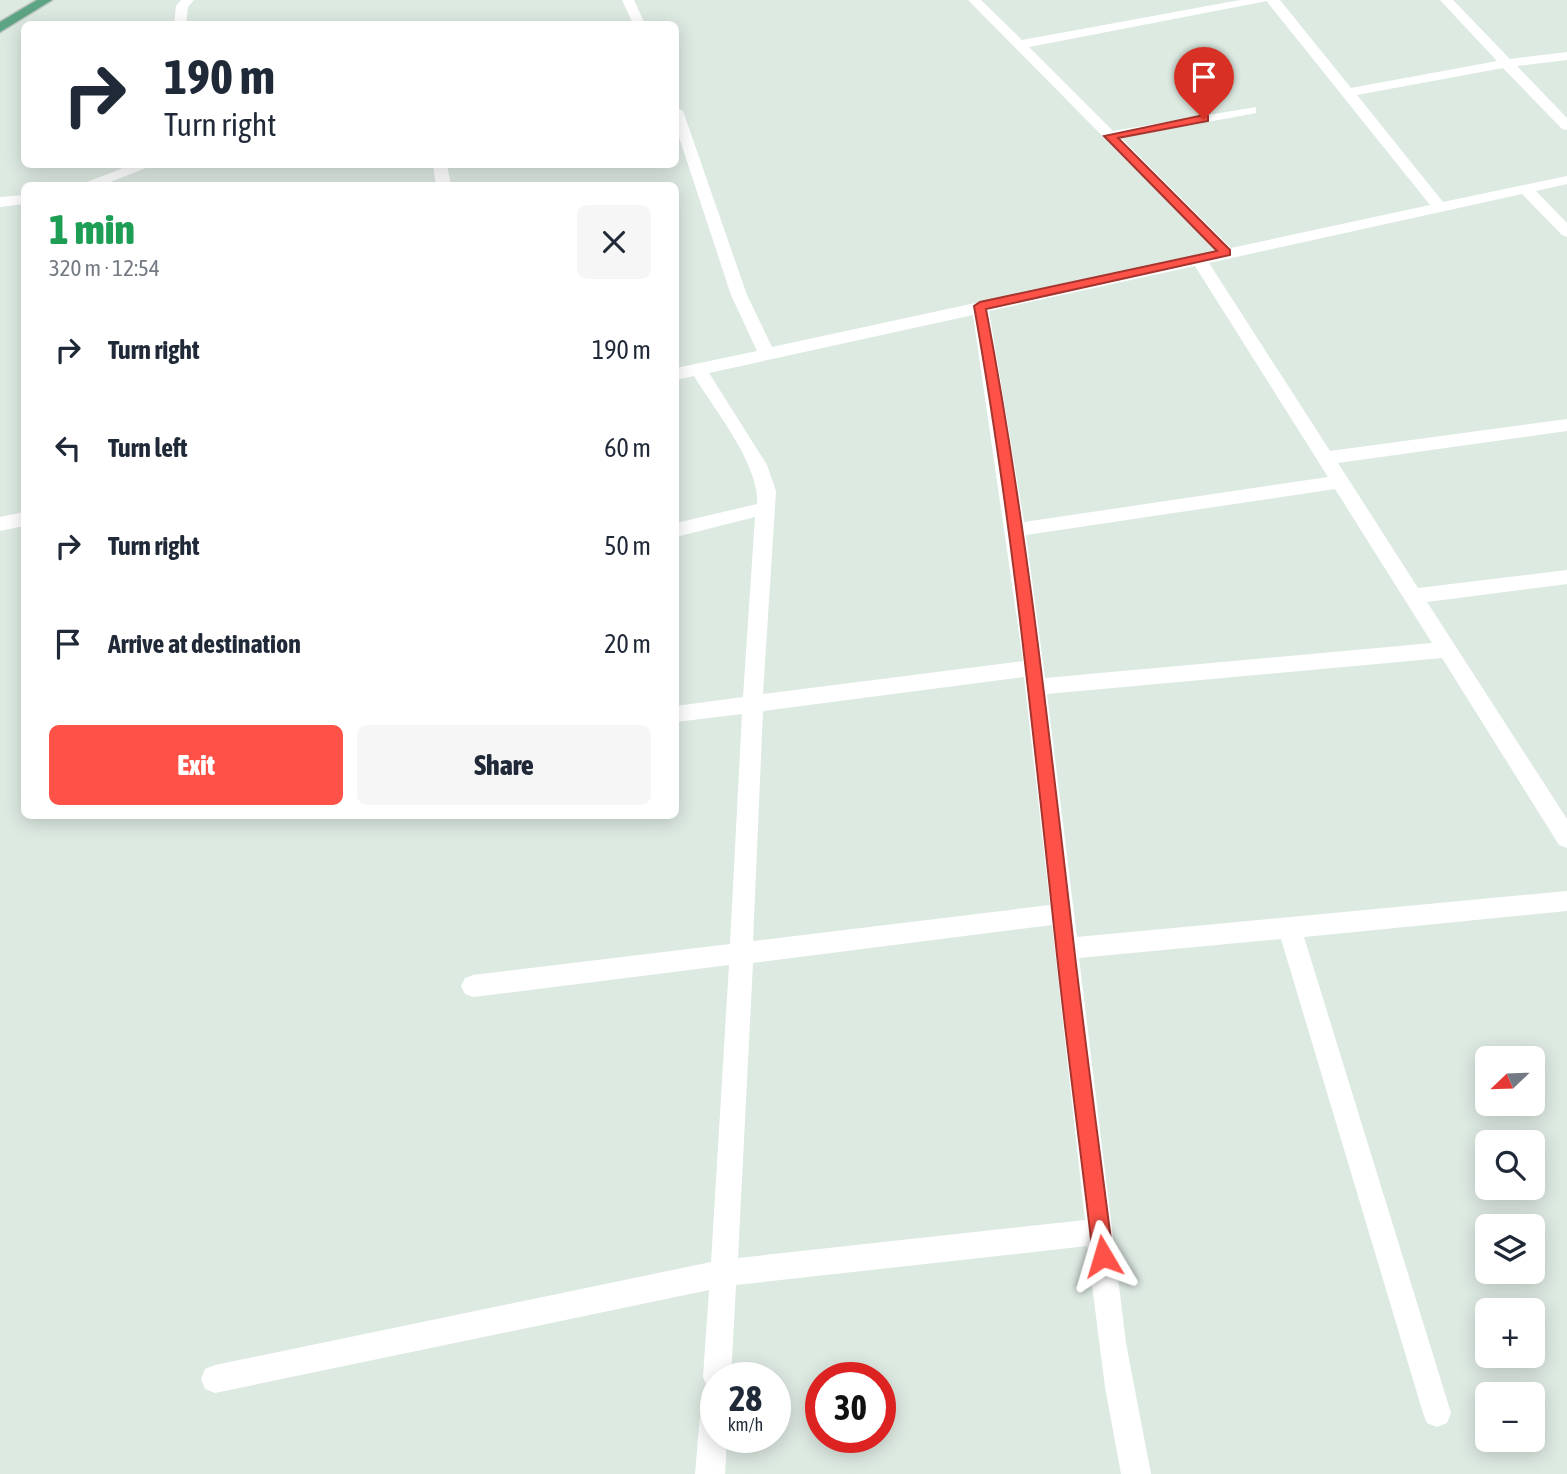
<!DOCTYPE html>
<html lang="en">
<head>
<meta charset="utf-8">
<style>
	body { margin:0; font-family:"Asap Condensed",sans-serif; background:#f6f6f7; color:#1f2937; height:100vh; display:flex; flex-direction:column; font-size:26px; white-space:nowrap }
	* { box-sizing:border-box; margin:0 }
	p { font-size:23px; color:#747a83 }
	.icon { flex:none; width:38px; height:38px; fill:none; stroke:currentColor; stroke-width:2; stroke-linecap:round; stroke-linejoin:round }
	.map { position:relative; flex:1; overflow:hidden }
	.drawer { position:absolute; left:21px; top:182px; width:658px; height:637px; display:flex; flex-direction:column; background:#fff; border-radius:10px; box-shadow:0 4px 18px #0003 }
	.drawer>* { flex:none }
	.guide { position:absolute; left:21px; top:21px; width:658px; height:147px; border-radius:10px; box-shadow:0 4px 18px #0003; background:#fff; color:#1f2937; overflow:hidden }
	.needle { width:46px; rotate:247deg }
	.tools { position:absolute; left:1475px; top:1046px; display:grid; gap:14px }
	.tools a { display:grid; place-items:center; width:70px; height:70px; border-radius:10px; background:#fff; box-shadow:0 4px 18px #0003; font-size:35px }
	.speed { position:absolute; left:700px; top:1362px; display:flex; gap:14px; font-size:35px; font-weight:700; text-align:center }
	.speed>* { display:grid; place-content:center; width:91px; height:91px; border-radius:50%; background:#fff; box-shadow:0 4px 18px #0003; line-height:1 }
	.speed small { font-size:18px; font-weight:400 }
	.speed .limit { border:10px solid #d22; background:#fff; color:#111 }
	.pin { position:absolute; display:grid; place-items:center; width:60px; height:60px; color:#fff; margin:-72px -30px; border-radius:50% 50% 50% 0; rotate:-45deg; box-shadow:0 0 7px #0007 }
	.pin .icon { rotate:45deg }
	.me { position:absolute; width:77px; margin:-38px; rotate:353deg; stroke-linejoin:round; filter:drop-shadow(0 0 5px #0008) }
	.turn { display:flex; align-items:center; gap:24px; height:147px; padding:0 28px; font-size:32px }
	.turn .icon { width:91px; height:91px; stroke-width:2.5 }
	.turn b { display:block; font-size:49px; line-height:60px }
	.round { display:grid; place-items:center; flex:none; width:74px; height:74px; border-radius:10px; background:#f6f6f7 }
	.overview { display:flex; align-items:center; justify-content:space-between; height:119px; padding:0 28px }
	h1 { font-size:42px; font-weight:800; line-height:52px; color:#1e9e55 }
	.action { display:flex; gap:14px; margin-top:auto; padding:14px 28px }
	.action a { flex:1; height:80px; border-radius:10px; background:#fe5147; color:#fff; font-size:28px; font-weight:800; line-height:80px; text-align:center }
	.action a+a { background:#f6f6f7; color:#1f2937 }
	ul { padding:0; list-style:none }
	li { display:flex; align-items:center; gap:21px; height:98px; padding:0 28px }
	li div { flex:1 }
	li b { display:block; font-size:26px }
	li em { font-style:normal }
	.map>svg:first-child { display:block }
</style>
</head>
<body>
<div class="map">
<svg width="1567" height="1474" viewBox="0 0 1567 1474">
	<rect width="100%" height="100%" fill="#ddeae2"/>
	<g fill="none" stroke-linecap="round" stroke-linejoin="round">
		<!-- major casing -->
		<g stroke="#bbc4c0" stroke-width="3">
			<path id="major" d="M 37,0 L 52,0 L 0,32 L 0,22 Z"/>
		</g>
		<!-- minor -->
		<path fill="#fff" fill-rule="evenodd" d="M 181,0 L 194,0 L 188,7 L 186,24 L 174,24 L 176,6 Z
			M 622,0 L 634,0 L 645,24 L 633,24 Z
			M 968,0 L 981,0 L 1022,40 L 1240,0 L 1280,0 L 1351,88 L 1497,61 L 1440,0 L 1453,0 L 1510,59 L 1567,52 L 1567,60 L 1517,66 L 1567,118 L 1567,130 L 1562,129 L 1503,68 L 1357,95 L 1443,202 L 1567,176 L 1567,184 L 1536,191 L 1567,223 L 1567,237 L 1562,235 L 1522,194 L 1209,263 L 1330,451 L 1567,419 L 1567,431 L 1338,463 L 1418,588 L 1567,570 L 1567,584 L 1427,602 L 1567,819 L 1567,848 L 1559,845 L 1442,658 L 1047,694 L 1077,937 L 1567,891 L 1567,911 L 1304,937 L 1451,1413 L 1447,1423 L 1437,1427 L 1427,1423 L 1423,1413 L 1281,939 L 1079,958 L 1126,1343 L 1151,1474 L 1121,1474 L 1105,1387 L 1087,1246 L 736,1285 L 731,1377 L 716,1377 L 716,1437 L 727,1437 L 725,1474 L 695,1474 L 702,1393 L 706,1384 L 703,1377 L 709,1290 L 215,1393 L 205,1389 L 201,1379 L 205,1369 L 215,1365 L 711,1262 L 729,965 L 473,997 L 465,994 L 461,986 L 465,978 L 473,975 L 730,944 L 742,714 L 676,722 L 676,706 L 743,697 L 755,517 L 676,537 L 676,523 L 757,504 C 760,465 714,409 694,376 L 676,380 L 676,368 L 757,351 L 731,295 L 676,128 L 676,107 L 683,111 L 747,295 L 772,347 L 1216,251 ZM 1267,1 L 1268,3 L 1430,205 L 1231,248 L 1121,138 L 1251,114 L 1256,113 L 1256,107 L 1113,131 L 1029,47 ZM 1195,266 L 1328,477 L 1024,522 L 989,311 ZM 973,315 L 1023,661 L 763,694 L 776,491 L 767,465 L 709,373 ZM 1335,489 L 1432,643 L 1045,678 L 1026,535 ZM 1024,677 L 1050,905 L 753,941 L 763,711 ZM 1052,925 L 1085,1220 L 738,1258 L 753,963 Z
			M 133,164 L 156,164 L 100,186 L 77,186 Z
			M 433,164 L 447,164 L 451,186 L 436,186 Z
			M 24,195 L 24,204 L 0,207 L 0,197 Z
			M 24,512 L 24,526 L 0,531 L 0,517 Z"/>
		<!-- major -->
		<use href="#major" fill="#5da484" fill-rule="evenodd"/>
	</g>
	<!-- route -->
	<path fill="#fe5147" stroke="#a5352e" stroke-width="2" d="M 1204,115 L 1208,116 L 1208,121 L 1118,138 L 1230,250 L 1230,255 L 986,309 C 1026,520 1049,733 1074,947 C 1086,1050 1100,1153 1113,1256 L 1111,1263 L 1103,1266 L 1096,1263 L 1093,1256 C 1081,1153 1067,1050 1056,946 C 1033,732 1012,518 974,306 L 980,302 L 1217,251 L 1104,136 Z"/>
</svg>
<div class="tools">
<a><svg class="needle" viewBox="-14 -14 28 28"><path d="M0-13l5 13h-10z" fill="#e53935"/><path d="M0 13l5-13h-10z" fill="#747a83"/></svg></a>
<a><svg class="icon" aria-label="search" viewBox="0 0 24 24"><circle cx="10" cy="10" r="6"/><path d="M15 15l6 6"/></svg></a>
<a><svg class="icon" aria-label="layers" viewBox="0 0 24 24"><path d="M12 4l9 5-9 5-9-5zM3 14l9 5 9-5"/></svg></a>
<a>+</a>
<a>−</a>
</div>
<div class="speed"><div>28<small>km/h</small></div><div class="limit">30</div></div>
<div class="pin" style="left:1204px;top:119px;background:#d93025"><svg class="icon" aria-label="arrive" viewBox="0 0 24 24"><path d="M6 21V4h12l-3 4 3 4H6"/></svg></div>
<svg class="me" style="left:1103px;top:1256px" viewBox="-20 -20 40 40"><path d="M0-17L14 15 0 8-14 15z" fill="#fe5147" stroke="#fff" stroke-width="4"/></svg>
<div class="guide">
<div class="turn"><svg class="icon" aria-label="right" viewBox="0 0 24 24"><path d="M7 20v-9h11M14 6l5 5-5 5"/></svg><div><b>190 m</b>Turn right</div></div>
</div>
<section class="drawer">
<div class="overview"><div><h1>1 min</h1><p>320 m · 12:54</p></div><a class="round"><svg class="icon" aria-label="close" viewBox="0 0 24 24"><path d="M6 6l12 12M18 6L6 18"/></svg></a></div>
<ul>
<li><svg class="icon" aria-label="right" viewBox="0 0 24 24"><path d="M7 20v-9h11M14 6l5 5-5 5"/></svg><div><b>Turn right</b></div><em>190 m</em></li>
<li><svg class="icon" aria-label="left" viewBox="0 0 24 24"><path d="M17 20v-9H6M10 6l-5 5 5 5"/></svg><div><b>Turn left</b></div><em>60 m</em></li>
<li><svg class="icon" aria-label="right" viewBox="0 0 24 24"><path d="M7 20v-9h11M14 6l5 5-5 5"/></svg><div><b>Turn right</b></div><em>50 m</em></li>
<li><svg class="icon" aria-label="arrive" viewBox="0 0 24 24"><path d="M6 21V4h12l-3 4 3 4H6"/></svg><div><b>Arrive at destination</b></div><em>20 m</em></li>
</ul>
<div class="action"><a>Exit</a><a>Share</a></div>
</section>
</div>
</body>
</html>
